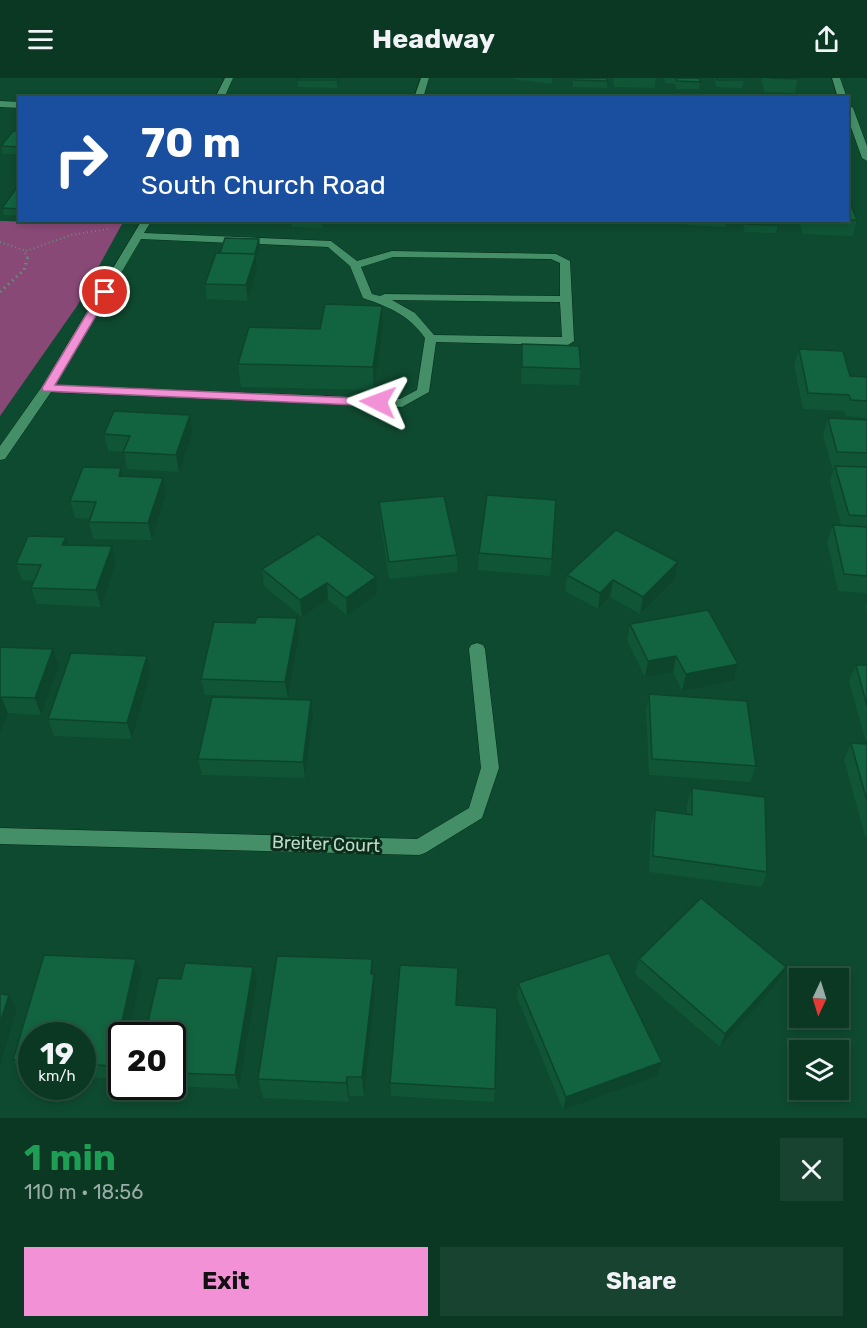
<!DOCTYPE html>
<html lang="en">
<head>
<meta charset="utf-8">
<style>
	body { margin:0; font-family:Rubik,sans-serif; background:#184330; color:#f1f3f6; height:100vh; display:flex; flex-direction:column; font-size:22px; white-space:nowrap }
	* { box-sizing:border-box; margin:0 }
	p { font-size:20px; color:#99aca6 }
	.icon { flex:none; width:33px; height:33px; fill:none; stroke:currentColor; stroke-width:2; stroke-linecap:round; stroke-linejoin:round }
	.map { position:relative; height:1040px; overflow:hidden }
	.sheet { display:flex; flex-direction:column; background:#0a3823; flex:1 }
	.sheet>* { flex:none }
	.top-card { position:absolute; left:18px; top:18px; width:831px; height:126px; border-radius:0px; box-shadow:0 3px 9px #0003,0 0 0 2px #2a5241; background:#1a4fa0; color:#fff; overflow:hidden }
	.needle { width:39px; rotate:184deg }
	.buttons { position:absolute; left:789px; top:890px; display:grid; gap:12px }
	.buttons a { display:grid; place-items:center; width:60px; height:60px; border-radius:0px; background:#0a3823; box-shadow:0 3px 9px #0003,0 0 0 2px #2a5241; font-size:30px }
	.speed { position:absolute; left:18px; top:944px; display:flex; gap:12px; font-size:30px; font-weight:700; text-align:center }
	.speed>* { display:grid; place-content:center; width:78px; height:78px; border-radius:50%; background:#0a3823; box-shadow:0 3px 9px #0003,0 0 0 2px #2a5241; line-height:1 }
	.speed small { font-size:15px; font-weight:400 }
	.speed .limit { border:3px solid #111; border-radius:9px; background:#fff; color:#111 }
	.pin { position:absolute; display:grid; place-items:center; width:51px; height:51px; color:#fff; margin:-26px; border:3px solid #fff; border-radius:50%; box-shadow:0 2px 6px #0007 }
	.me { position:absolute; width:66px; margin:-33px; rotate:273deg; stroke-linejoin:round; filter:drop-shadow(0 0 4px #0008) }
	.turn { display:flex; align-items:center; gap:21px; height:126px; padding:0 24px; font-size:27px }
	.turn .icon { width:78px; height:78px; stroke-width:2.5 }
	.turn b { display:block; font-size:42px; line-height:51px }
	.round { display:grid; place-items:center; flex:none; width:63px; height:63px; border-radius:0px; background:#184330 }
	.head { display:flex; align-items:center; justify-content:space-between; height:102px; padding:0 24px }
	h1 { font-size:36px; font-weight:700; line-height:45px; color:#1e9e55 }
	.action { display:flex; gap:12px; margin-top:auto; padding:12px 24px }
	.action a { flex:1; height:69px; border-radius:0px; background:#f291d6; color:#111; font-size:24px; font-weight:700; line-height:69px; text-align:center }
	.action a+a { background:#184330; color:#f1f3f6 }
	header { display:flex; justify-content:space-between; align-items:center; height:78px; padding:0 24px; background:#0a3823; font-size:27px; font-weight:700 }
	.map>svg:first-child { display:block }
</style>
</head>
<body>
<header><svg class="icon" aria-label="menu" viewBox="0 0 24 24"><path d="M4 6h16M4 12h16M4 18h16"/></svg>Headway<svg class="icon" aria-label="share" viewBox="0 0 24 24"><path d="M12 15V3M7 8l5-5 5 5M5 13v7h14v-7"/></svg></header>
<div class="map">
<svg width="867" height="1040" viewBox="0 0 867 1040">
	<rect width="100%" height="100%" fill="#0e4a2f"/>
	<!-- green -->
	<path fill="#894977" d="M 0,143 L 122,146 L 77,228 L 0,338 Z"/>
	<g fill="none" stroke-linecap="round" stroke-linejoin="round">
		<!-- minor casing -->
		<g stroke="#042d1a" stroke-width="1">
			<path id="minor" d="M 225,0 L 233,0 L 224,20 L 215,20 Z
				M 421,0 L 429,0 L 423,20 L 414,20 Z
				M 832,0 L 840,0 L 847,20 L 838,20 Z
				M 0,23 L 20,24 L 20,30 L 0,29 Z
				M 848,27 L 853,30 L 867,68 L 867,83 L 862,80 L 848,41 Z
				M 142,142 L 152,142 L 144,155 L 331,163 L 357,183 L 392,173 L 556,176 L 570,183 L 574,263 L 568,267 L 436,264 L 429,314 L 402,329 L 51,314 L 5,381 L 0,382 L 0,368 L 41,310 ZM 141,161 L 328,169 L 350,188 L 363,220 C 389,229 409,237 425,260 L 417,312 L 400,321 L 55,307 ZM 393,179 L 551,181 L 560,185 L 560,218 L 385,216 L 380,218 L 372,216 L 361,189 ZM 392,222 L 560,224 L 562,259 L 434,257 L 415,235 Z
				M 477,565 L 483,567 L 485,571 L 499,690 L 482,740 L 425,775 L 419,777 L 0,766 L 0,750 L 417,761 L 469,730 L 481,690 L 469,571 L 471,567 Z"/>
		</g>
		<!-- path-far1 -->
		<path stroke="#619178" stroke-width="2" stroke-dasharray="1 3" stroke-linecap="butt" d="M 0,164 L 23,172 L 28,180
			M 26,173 L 71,157 L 108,151"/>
		<!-- path -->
		<path stroke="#619178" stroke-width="3" stroke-dasharray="1.5 4" stroke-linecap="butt" d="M 0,214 L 24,192 L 28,179"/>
		<!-- minor -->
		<use href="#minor" fill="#458f68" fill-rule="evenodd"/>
	</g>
	<!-- wall -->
	<path fill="#0f5536" d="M 513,0 L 553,0 L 552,6 L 513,1 Z
		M 573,0 L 607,0 L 607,10 L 573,9 Z
		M 613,0 L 656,0 L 655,10 L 614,9 Z
		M 664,0 L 699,0 L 700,4 L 699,11 L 676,11 L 675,6 L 665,5 Z
		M 714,0 L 743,0 L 744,2 L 742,10 L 716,9 Z
		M 761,0 L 798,0 L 795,15 L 764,14 Z
		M 339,1 L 337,10 L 298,9 L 297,2 Z
		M 20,53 L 20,76 L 3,76 L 1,68 Z
		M 20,108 L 20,138 L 4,137 L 2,130 Z
		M 848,125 L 857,142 L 853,158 L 803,156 L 798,142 L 848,142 Z
		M 291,142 L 326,142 L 323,150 L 292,149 Z
		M 685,142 L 727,142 L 725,149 L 686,147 Z
		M 743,142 L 777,142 L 778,147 L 776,155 L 744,154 Z
		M 259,161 L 260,169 L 256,182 L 257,192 L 248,223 L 207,221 L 205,206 L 220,175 Z
		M 383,250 L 374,312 L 241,309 L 238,286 L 320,251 Z
		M 522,266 L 581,291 L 579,307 L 521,306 Z
		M 799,271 L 850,298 L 867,299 L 867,340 L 846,338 L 844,333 L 803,331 L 794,287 Z
		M 190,337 L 193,354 L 179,394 L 127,391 L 124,374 L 108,373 L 104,356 Z
		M 828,340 L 867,342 L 867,515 L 838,513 L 827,463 L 833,447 L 841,447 L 830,404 L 834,390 L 832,390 L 823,357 Z
		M 121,390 L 123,399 L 166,416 L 152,462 L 93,461 L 89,444 L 90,441 L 75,440 L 70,423 Z
		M 379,424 L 457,477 L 457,494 L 389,501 L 380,441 Z
		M 68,467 L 112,468 L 116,485 L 101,529 L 37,526 L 31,510 L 34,503 L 22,502 L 16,486 Z
		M 479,475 L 552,481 L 550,498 L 478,492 Z
		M 678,484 L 675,501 L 640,536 L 610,519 L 598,531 L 565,513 L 567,497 Z
		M 262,491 L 377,516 L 347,537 L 328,522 L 302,539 L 264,508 Z
		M 867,524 L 867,537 L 865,529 Z
		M 630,546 L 738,586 L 734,603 L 682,613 L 673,594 L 645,599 L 627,563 Z
		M 299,557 L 288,620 L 205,617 L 201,601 Z
		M 0,569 L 59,588 L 41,637 L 8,635 L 0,657 Z
		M 147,578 L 151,594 L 132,661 L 54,658 L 48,641 Z
		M 856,587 L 867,587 L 867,661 L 865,661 L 849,603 Z
		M 649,616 L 756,688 L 750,704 L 649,697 L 646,632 Z
		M 313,638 L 305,700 L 202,697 L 198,681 Z
		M 851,665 L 867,666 L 867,758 L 865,758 L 844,682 Z
		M 692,710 L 767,794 L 762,809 L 649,794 L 651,747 L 655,732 L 687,736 L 687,726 Z
		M 44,877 L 136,881 L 142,895 L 128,957 L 122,957 L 122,988 L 119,1001 L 82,999 L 82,957 L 32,957 L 32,996 L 21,995 L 13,982 Z
		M 372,881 L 375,916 L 364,1018 L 349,1018 L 349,1024 L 263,1020 L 258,1001 Z
		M 639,881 L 786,889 L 779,903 L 720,969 L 635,896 Z
		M 257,904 L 239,1011 L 172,1008 L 172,957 Z
		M 518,905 L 662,984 L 657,998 L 563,1032 L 517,919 Z
		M 456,927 L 495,1011 L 494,1024 L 391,1018 L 390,1005 Z"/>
	<!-- shaded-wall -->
	<path fill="#0d452c" d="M 337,0 L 339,0 L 339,1 L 337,10 Z
		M 322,142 L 326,142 L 323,150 Z
		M 259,161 L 260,169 L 256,182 L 257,192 L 248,223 L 246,207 Z
		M 382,228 L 383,250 L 374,312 L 373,289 Z
		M 190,337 L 193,354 L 179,394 L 176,377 Z
		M 121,390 L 125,407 L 119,398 Z
		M 163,400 L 166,416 L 152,462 L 148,445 Z
		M 66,459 L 71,476 L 62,467 Z
		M 112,468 L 116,485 L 101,529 L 96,512 Z
		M 678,484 L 675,501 L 640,536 L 643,519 Z
		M 376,499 L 377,516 L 347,537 L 346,520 Z
		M 613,502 L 610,519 L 598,531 L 600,515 Z
		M 327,505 L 328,522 L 302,539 L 300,522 Z
		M 297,540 L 299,557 L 288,620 L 285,604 Z
		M 53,571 L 59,588 L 41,637 L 35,620 Z
		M 147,578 L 151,594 L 132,661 L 127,645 Z
		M 676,578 L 673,594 L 645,599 L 648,583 Z
		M 738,586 L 734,603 L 682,613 L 686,596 Z
		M 1,619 L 8,635 L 0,657 L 0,622 Z
		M 311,622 L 313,638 L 305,700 L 303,684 Z
		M 136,881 L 142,895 L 128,957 L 122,957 L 122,988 L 119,1001 L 112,988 Z
		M 372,881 L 375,916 L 364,1018 L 362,999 Z
		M 253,889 L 257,904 L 239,1011 L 235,997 Z
		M 786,889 L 779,903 L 720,969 L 725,956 Z
		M 9,917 L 17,931 L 0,987 L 0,945 Z
		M 662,984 L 657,998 L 563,1032 L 566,1019 Z
		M 347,999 L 349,1018 L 349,1024 L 346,1005 Z"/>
	<!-- building -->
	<path fill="#12633f" stroke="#0d452c" stroke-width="1.5" d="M 298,0 L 337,0 L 337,2 L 297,2 Z
		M 574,0 L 607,0 L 607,3 L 574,2 Z
		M 676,0 L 699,0 L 700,4 L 677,3 Z
		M 717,0 L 743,0 L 744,2 L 717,2 Z
		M 770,0 L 798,0 L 798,1 Z
		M 13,53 L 20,53 L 20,69 L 1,68 Z
		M 18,108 L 20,108 L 20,131 L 2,130 Z
		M 848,125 L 850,125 L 857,142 L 848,142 Z
		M 745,142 L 777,142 L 778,147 L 746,146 Z
		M 225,160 L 259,161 L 255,176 L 220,175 Z
		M 216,175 L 256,176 L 246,207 L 205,206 Z
		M 325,226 L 382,228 L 373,289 L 238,286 L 249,249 L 320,251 Z
		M 522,266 L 579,268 L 581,291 L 522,289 Z
		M 799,271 L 843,273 L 850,298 L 867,299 L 867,323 L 851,322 L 849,317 L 808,315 Z
		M 114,333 L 190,337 L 176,377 L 123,374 L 130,358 L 104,356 Z
		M 828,340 L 867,342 L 867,375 L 837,374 Z
		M 835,388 L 867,389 L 867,438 L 849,437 Z
		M 83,389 L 121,390 L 119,398 L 163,400 L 148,445 L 89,444 L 96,424 L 70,423 Z
		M 487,417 L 556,422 L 552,481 L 479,475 Z
		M 444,418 L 457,477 L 389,484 L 379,424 Z
		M 833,447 L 867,449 L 867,498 L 844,496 Z
		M 616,452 L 678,484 L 643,519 L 613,502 L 600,515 L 567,497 Z
		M 318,456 L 376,499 L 346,520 L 327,505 L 300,522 L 262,491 Z
		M 28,458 L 66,459 L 62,467 L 112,468 L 96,512 L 31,510 L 41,487 L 16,486 Z
		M 708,532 L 738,586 L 686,596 L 676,578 L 648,583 L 630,546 Z
		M 257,539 L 297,540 L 285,604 L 201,601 L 214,544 L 255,545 Z
		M 0,569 L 53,571 L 35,620 L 1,619 L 0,622 Z
		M 71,575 L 147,578 L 127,645 L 48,641 Z
		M 856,587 L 867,587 L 867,628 Z
		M 649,616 L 747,623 L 756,688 L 652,681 Z
		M 212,619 L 311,622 L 303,684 L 198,681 Z
		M 851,665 L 867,666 L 867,723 Z
		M 692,710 L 765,719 L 767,794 L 653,778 L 655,732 L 692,737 Z
		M 701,820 L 786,889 L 725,956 L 639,881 Z
		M 609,875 L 662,984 L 566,1019 L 518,905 Z
		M 44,877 L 136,881 L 112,988 L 82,986 L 82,957 L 32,957 L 32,983 L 13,982 Z
		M 277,878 L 372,881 L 371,896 L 374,896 L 362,999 L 347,999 L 346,1005 L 258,1001 Z
		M 185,885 L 253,889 L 235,997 L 172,995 L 172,957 L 145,957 L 158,900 L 181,901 Z
		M 400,887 L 458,890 L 456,927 L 497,930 L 495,1011 L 390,1005 Z
		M 0,916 L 9,917 L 0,945 Z"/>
	<!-- route -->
	<path fill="#f291d6" stroke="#9d5e8b" stroke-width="1.5" d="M 101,212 L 110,214 L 55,307 L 378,321 L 384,324 L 378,328 L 43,313 L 42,310 Z"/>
	<g text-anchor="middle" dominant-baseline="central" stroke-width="6" stroke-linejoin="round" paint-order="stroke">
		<!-- street labels -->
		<g font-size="18" fill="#b9ddc7" stroke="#0d2c1c">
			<text transform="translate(326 766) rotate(2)">Breiter Court</text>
		</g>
	</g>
</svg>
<div class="buttons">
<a><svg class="needle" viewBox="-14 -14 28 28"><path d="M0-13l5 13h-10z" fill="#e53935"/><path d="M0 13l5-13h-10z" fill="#99aca6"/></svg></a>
<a><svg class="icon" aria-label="layers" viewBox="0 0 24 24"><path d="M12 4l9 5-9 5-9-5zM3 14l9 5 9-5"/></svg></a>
</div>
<div class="speed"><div>19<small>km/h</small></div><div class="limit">20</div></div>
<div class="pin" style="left:105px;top:214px;background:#d93025"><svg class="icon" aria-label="arrive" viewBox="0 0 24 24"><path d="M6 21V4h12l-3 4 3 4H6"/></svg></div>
<svg class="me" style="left:378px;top:324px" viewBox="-20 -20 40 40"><path d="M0-17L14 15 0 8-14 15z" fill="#f291d6" stroke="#fff" stroke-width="4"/></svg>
<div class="top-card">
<div class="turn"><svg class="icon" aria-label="right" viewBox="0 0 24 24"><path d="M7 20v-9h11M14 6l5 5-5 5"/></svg><div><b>70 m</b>South Church Road</div></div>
</div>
</div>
<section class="sheet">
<div class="head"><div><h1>1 min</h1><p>110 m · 18:56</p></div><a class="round"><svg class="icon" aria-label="close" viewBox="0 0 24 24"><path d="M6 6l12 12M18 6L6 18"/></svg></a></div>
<div class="action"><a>Exit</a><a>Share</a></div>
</section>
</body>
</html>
